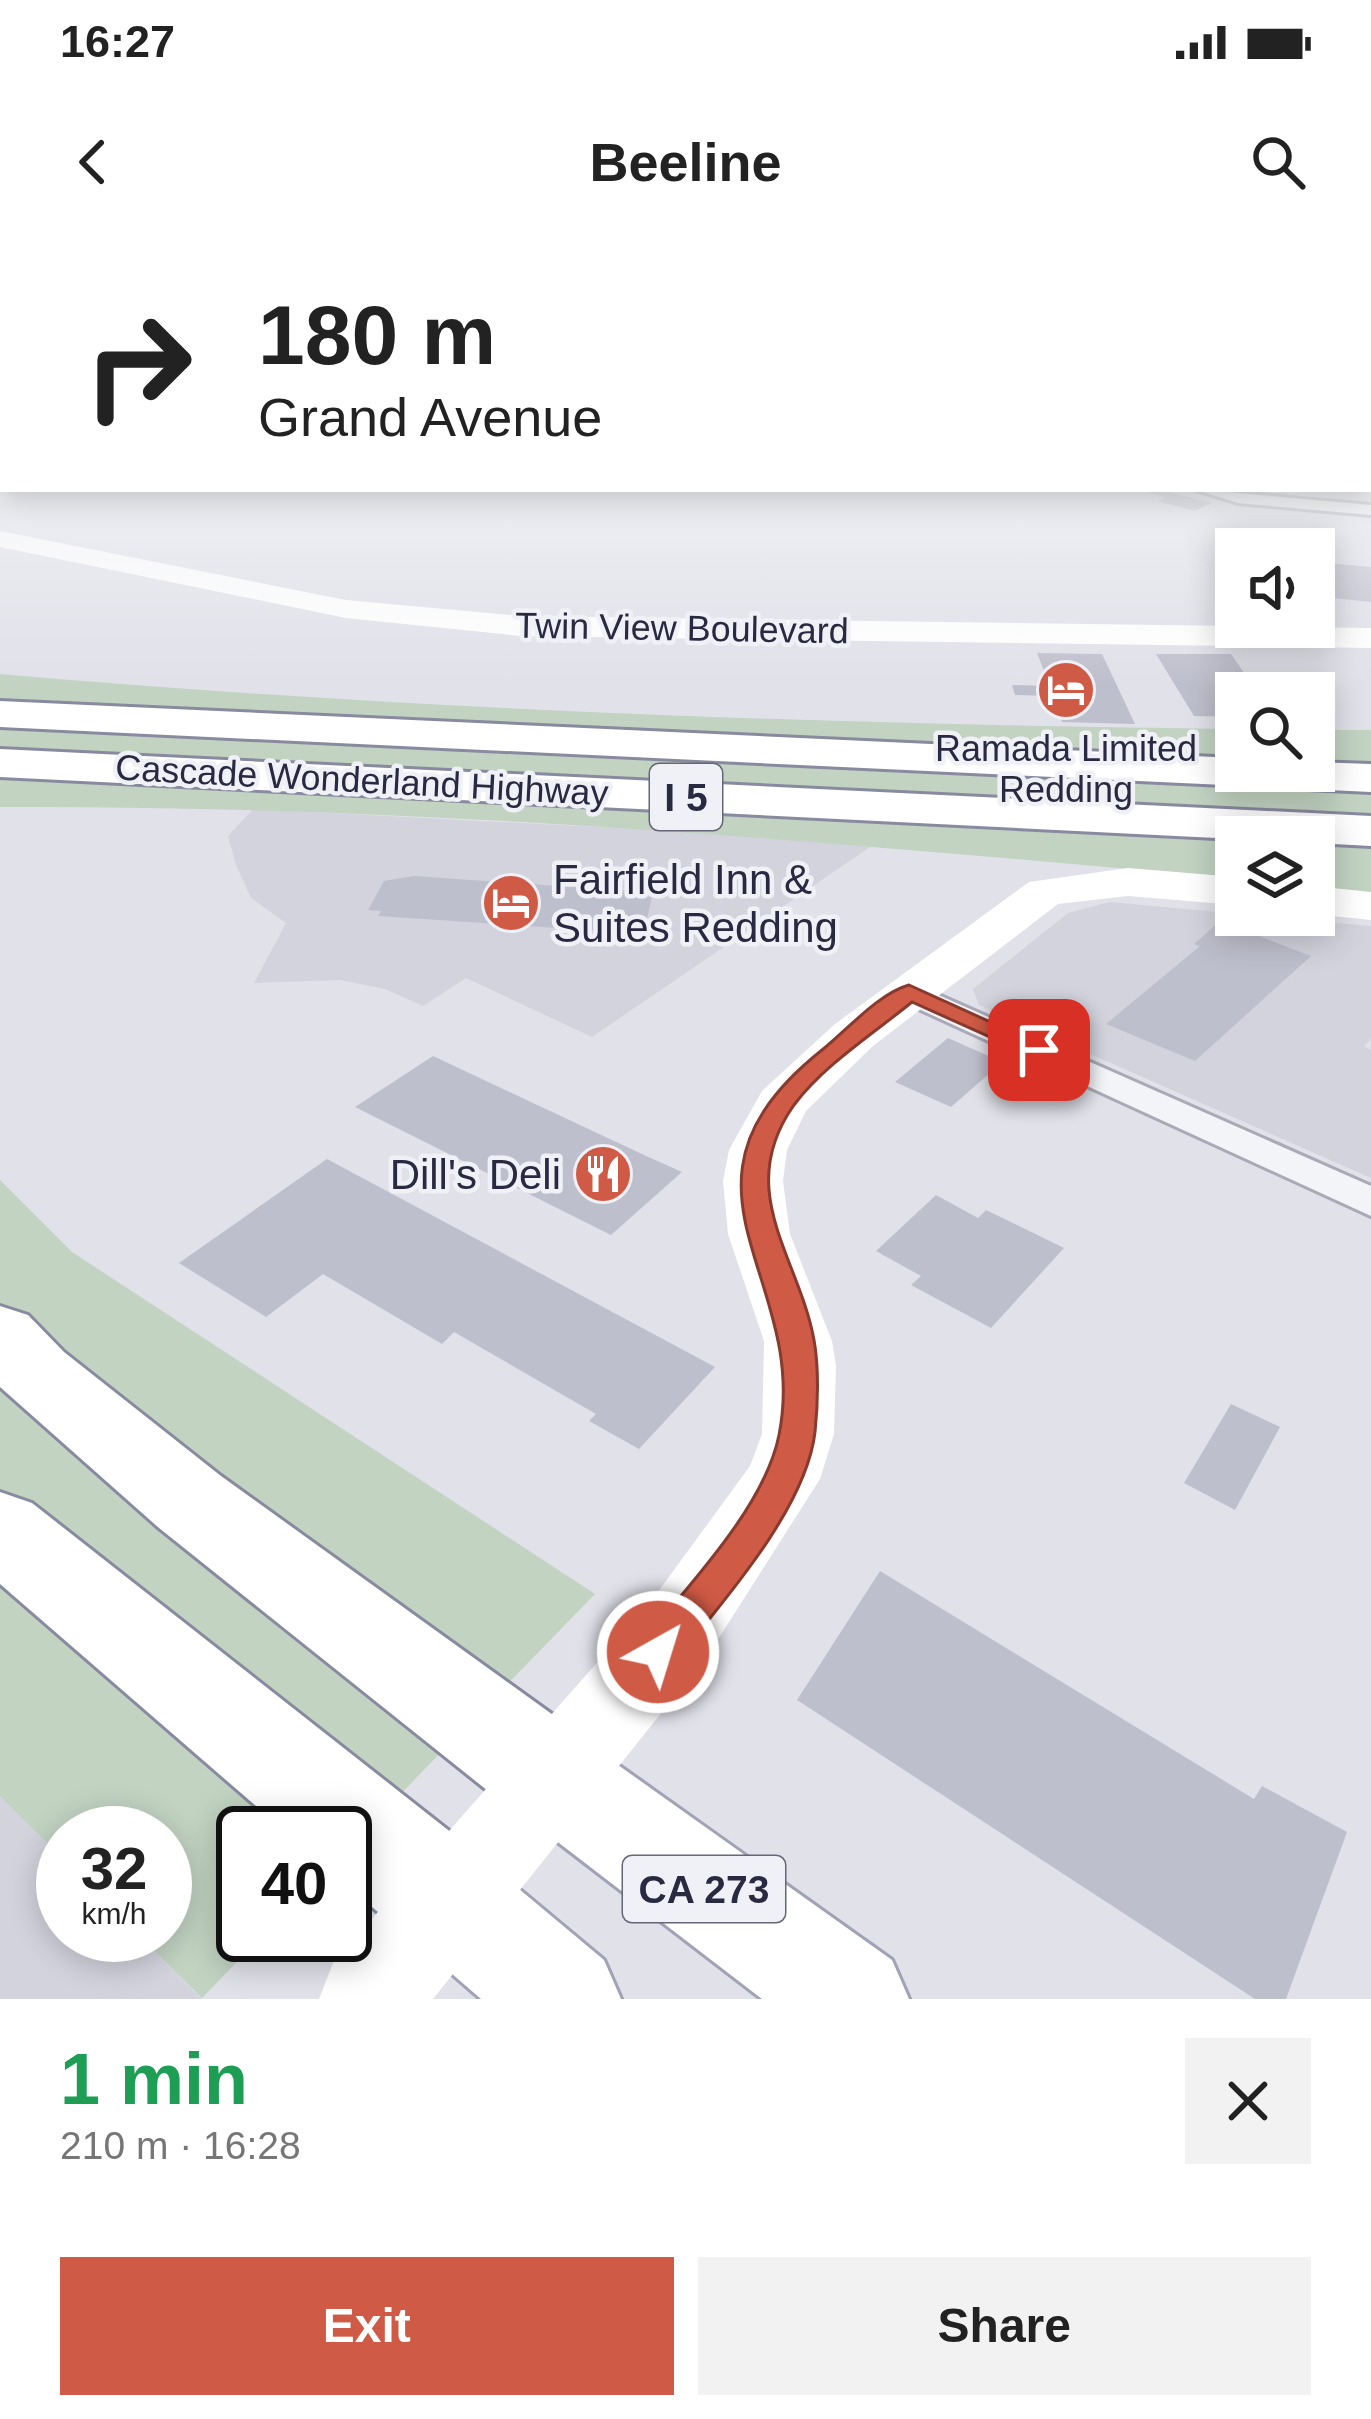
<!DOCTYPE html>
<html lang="en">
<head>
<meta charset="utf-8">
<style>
	body { margin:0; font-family:Helvetica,sans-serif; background:#f2f2f2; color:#222; height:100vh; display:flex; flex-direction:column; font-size:45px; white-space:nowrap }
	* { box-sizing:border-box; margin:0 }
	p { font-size:39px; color:#767676 }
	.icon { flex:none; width:66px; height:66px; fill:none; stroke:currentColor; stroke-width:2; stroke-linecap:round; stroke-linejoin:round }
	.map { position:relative; height:1759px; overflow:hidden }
	.sheet { display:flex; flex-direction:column; background:#fff; flex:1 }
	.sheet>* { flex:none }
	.guide { position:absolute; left:0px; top:0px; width:1371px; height:252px; box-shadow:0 6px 30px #0003; background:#fff; color:#222; overflow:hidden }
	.fabs { position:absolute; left:1215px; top:288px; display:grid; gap:24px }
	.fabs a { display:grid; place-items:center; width:120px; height:120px; border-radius:0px; background:#fff; box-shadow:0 6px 30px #0003; font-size:60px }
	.speed { position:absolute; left:36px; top:1566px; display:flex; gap:24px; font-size:60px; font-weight:700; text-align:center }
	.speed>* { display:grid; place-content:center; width:156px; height:156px; border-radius:50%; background:#fff; box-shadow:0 6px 30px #0003; line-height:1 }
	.speed small { font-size:30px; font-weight:400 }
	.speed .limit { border:6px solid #111; border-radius:18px; background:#fff; color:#111 }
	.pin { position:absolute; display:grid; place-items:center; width:102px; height:102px; color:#fff; margin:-51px; border-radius:24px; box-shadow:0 6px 18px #0006 }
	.me { position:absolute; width:132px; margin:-66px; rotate:39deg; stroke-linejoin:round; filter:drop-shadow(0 0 9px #0008) }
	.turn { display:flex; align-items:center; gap:42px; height:252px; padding:0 60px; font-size:54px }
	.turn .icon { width:156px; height:156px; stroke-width:2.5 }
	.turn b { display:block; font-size:84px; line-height:102px }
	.round { display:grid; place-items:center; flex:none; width:126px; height:126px; border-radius:0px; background:#f2f2f2 }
	.head { display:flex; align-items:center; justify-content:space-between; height:204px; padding:0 60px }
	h1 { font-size:72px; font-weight:800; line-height:90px; color:#1e9e55 }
	.button { display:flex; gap:24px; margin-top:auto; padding:24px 60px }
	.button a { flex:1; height:138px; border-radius:0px; background:#cf5a45; color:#fff; font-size:48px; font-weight:800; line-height:138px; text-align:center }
	.button a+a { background:#f2f2f2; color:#222 }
	.status { display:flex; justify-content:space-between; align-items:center; height:84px; padding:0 60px; background:#fff; direction:ltr }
	.status svg { height:33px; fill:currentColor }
	header { display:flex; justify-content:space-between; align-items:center; height:156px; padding:0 60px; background:#fff; font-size:54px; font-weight:800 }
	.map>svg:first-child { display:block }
</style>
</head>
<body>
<div class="status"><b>16:27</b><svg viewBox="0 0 49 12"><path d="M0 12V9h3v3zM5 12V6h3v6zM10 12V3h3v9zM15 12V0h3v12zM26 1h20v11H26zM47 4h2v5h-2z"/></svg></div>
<header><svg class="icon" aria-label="back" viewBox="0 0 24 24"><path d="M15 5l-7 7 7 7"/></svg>Beeline<svg class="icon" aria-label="search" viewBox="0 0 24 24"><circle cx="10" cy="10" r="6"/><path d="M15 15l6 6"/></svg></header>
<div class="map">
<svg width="1371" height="1759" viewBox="0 0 1371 1759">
	<rect width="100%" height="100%" fill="#e0e1e9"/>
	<!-- built -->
	<path fill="#d3d3de" d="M 253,569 L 790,597 L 873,605 L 592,797 L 466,738 L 423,766 L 385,749 L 340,740 L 254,743 L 286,683 L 251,658 L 236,625 L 228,596 Z
		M 1110,662 L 1371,686 L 1371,799 L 1364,806 L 1371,810 L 1371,938 L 979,765 L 973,749 L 1068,673 Z
		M 0,1556 L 63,1619 L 63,1695 L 138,1695 L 202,1759 L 0,1759 Z"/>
	<!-- green -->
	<path fill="#c2d3c2" d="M 0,434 C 412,470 823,484 1236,489 L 1236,531 L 1314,531 L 1314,490 L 1371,490 L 1371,653 L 1314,647 L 1314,597 L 1236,597 L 1236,639 C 825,601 413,565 0,567 Z
		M 0,940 L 72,1012 L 595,1354 L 345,1611 L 345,1593 L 243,1593 L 243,1695 L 263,1695 L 202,1758 L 138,1695 L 165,1695 L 165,1593 L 63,1593 L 63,1619 L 0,1556 Z"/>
	<!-- building -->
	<path fill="#bebfcc" d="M 1137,249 L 1156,249 L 1212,263 L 1195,271 L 1157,261 L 1166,258 Z
		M 1314,322 L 1371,327 L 1371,362 L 1314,356 Z
		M 1037,413 L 1102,414 L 1135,484 L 1062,482 L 1053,456 L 1015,455 L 1012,445 L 1050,446 Z
		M 1156,414 L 1231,414 L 1258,453 L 1236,453 L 1236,477 L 1194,476 Z
		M 414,636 L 644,652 L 642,656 L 652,657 L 645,687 L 618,692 L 378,676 L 381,671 L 368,670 L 384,641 Z
		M 1220,681 L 1311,716 L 1195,821 L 1106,784 L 1200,706 L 1194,704 Z
		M 948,798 L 1002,822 L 1018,831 L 1007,839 L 991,832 L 951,867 L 895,842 Z
		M 433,816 L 644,915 L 682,932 L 611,995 L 355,867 Z
		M 327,919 L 715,1127 L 639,1209 L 589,1181 L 596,1174 L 454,1092 L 442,1104 L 323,1034 L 266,1077 L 179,1023 Z
		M 936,955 L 978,978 L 986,970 L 1064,1008 L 991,1088 L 911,1045 L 921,1036 L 876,1011 Z
		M 1231,1164 L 1280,1187 L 1235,1270 L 1184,1243 Z
		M 880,1331 L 1254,1559 L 1262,1546 L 1347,1592 L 1286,1759 L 1255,1759 L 797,1460 Z"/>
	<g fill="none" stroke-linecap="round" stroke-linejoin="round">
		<!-- street casing -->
		<g stroke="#a9aab7" stroke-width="6">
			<path id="street" d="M 1368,200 L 1371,200 L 1371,210 L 1368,210 Z
				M 1193,249 L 1371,265 L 1371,275 L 1238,263 Z
				M 909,742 L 1371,946 L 1371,976 L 897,759 L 892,752 Z"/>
		</g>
		<!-- primary casing -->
		<g stroke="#a0a2b5" stroke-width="6">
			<path id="primary" d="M 555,1491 L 590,1505 L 892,1720 L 909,1759 L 762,1759 L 520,1573 L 505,1539 L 520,1505 Z
				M 451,1609 L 489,1624 L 604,1720 L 621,1759 L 481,1759 L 413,1700 L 398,1662 L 413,1624 Z"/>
		</g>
		<!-- highway casing -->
		<g stroke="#888aa0" stroke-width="6">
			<path id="highway" d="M 0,461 L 1236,518 L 1236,531 L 1314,531 L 1314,522 L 1371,524 L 1371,552 L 0,487 Z
				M 0,509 L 1371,576 L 1371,606 L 1314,603 L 1314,597 L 1236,599 L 0,537 Z
				M 0,1066 L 28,1075 L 64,1112 L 221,1236 L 592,1503 L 607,1539 L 592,1575 L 555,1590 L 518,1575 L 159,1288 L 0,1147 Z
				M 0,1252 L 32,1263 L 490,1623 L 507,1662 L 490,1701 L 451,1718 L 412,1701 L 345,1644 L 345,1593 L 287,1593 L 0,1344 Z"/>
		</g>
		<!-- street -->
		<use href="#street" fill="#f3f4f8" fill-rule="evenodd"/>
		<!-- secondary -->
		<path fill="#fff" fill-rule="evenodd" d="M 0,291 L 346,360 L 521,376 L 1371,388 L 1371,408 L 521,396 L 346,378 L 0,307 Z
			M 1128,628 L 1236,637 L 1236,665 L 1128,656 L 1058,664 L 873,806 L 806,871 L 787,910 L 783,941 L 790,994 L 832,1101 L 836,1126 L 834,1194 L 820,1239 L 710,1412 L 433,1759 L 319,1759 L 333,1723 L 652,1360 L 750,1226 L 762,1194 L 764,1101 L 728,994 L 723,941 L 729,910 L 762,851 L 835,784 L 1029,642 Z
			M 1314,646 L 1371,652 L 1371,680 L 1314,674 Z"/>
		<!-- primary -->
		<use href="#primary" fill="#fff" fill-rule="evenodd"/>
		<!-- highway -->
		<use href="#highway" fill="#fff" fill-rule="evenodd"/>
	</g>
	<!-- sky -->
	<linearGradient id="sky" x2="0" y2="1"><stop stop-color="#89aedc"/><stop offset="0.45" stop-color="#f1f2f5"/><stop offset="1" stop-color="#f1f2f5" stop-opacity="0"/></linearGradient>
	<rect width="1371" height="445" fill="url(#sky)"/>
	<!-- route -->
	<path fill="#cf5a45" stroke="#873a2d" stroke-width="3" d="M 909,745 L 1052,810 L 1039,818 L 1030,815 L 912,762 C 873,794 824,825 794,865 C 733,951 799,1017 814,1100 C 819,1127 818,1165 815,1192 C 806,1270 720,1365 672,1425 L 658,1430 L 644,1425 L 638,1412 L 644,1400 C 689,1345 765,1266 779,1195 C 811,1036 650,947 822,810 C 846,791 879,753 909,745 Z"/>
	<!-- icons -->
	<defs>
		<g id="hotel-disc" transform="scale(3)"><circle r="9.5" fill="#cf5a45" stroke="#f0f1f7"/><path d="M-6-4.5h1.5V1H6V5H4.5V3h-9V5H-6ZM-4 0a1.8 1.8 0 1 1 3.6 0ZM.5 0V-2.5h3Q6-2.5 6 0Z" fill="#fff"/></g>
		<g id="restaurant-disc" transform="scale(3)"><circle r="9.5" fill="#cf5a45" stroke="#f0f1f7"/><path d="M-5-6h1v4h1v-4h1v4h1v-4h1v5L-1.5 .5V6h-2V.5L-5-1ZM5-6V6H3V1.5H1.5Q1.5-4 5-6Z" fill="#fff"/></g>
	</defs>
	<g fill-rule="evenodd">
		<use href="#hotel-disc" x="1066" y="450"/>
		<use href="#hotel-disc" x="511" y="663"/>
		<use href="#restaurant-disc" x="603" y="934"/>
	</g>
	<g text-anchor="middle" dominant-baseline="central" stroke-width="9" stroke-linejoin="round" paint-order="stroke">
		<!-- far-street labels -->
		<g font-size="36" fill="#292a41" stroke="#f0f1f7">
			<text transform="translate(682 388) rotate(1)">Twin View Boulevard</text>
			<text transform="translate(362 540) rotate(3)">Cascade Wonderland Highway</text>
		</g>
		<!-- far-poi labels -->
		<g font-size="36" fill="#292a41" stroke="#f0f1f7">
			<text x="1066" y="508">Ramada Limited<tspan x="1066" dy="41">Redding</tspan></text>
		</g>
		<!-- shield labels -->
		<g fill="#f0f1f7" stroke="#656678" stroke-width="3">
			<rect x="650" y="524" width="72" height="66" rx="9"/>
			<rect x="623" y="1616" width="162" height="66" rx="9"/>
		</g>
		<g font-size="39" font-weight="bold" fill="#292a41">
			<text x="686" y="557">I 5</text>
			<text x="704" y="1649">CA 273</text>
		</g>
		<!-- poi labels -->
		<g font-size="42" fill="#292a41" stroke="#f0f1f7" text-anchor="start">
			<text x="553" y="639">Fairfield Inn &amp;<tspan x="553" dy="48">Suites Redding</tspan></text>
			<text x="561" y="934" text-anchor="end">Dill's Deli</text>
		</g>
	</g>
</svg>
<div class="fabs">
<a><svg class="icon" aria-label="sound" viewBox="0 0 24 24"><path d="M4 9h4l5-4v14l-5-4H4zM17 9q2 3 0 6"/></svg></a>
<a><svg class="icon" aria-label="search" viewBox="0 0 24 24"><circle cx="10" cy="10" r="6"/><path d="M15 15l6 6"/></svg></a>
<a><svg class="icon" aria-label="layers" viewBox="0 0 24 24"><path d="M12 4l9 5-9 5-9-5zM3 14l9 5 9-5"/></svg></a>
</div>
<div class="speed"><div>32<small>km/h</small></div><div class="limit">40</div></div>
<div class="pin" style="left:1039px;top:810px;background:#d93025"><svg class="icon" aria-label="arrive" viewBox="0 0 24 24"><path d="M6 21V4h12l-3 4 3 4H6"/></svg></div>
<svg class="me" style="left:658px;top:1412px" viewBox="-20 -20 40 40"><circle r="17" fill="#cf5a45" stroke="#fff" stroke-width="3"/><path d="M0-11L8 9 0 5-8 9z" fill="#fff"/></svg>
<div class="guide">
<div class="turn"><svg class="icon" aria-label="right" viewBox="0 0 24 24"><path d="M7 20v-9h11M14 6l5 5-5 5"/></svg><div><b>180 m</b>Grand Avenue</div></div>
</div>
</div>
<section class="sheet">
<div class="head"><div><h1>1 min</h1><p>210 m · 16:28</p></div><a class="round"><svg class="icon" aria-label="close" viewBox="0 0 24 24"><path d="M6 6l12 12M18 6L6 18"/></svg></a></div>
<div class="button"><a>Exit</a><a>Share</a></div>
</section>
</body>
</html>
